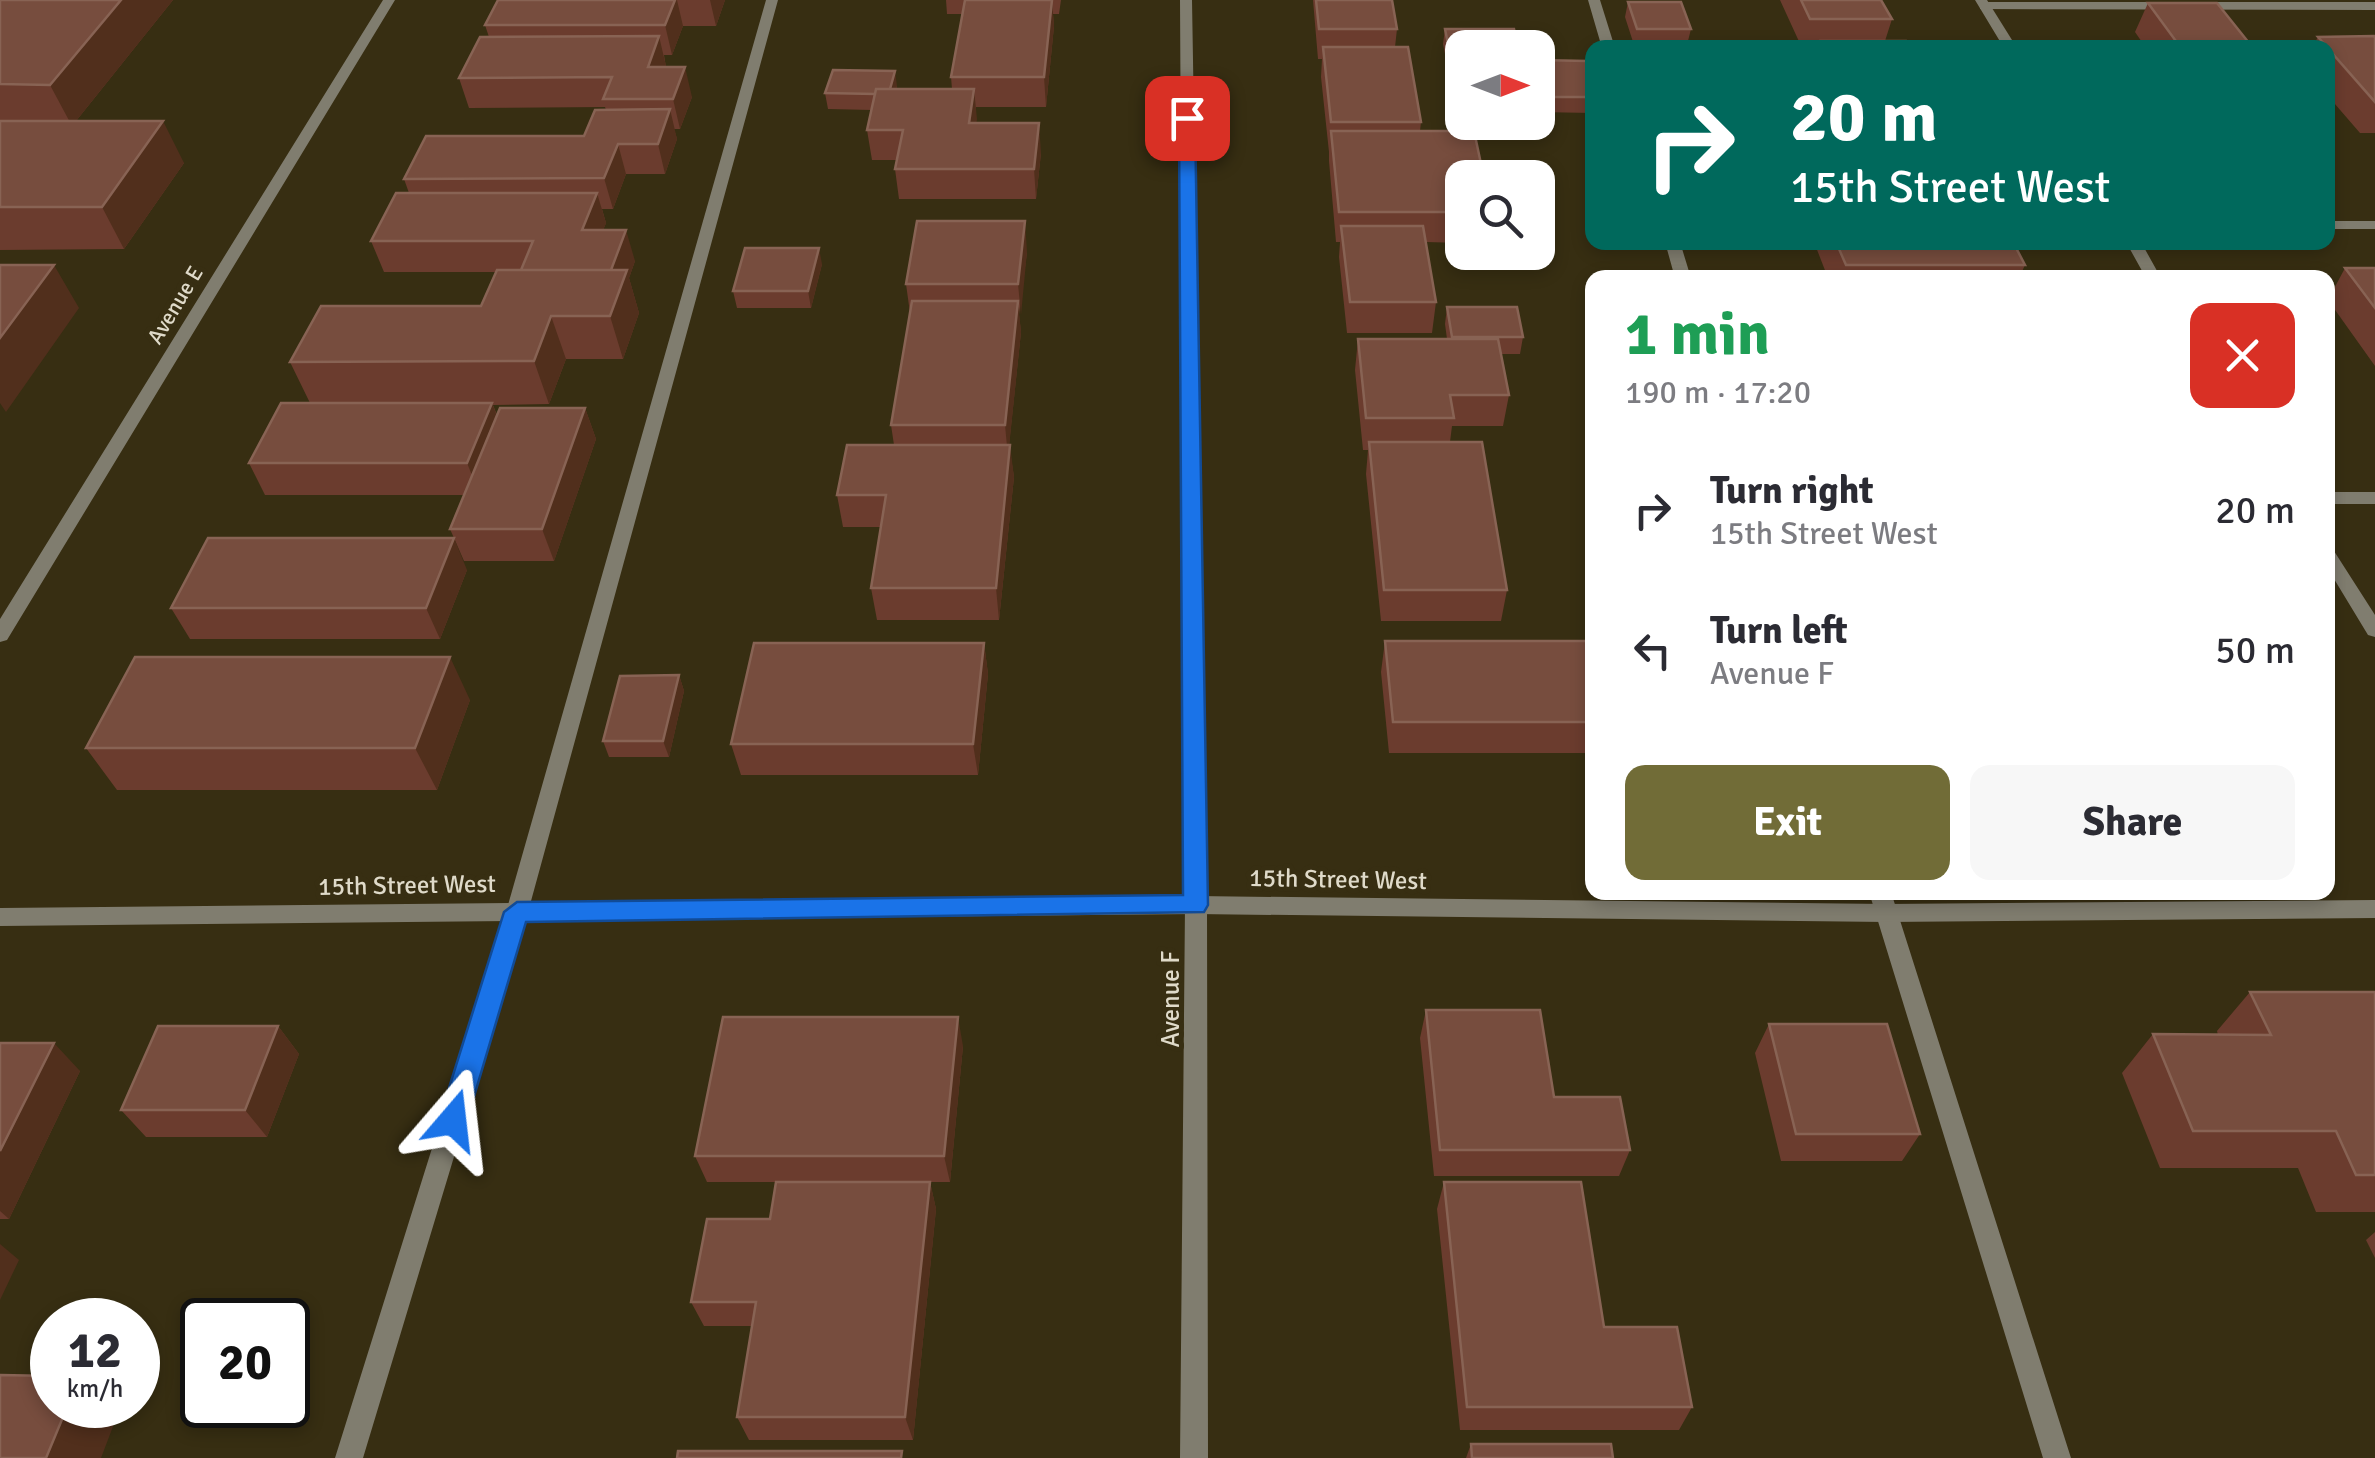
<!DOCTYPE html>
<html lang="en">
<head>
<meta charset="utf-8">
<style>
	body { margin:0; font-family:Signika,sans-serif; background:#f7f7f7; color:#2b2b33; height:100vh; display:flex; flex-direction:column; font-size:38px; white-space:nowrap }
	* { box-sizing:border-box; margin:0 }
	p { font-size:32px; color:#7c7c81 }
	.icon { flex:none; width:55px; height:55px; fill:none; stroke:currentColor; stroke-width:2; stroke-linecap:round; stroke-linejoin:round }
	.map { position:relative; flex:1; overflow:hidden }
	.panel { position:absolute; left:1585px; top:270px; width:750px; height:630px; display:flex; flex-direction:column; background:#fff; border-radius:20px; box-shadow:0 5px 15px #0003 }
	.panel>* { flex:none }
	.banner { position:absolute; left:1585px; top:40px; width:750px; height:210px; border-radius:20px; box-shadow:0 5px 15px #0003; background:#00695c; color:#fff; overflow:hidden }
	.needle { width:65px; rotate:90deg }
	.buttons { position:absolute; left:1445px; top:30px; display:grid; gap:20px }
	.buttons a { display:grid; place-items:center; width:110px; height:110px; border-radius:20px; background:#fff; box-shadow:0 5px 15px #0003; font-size:50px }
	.speed { position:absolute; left:30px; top:1298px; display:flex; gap:20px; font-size:50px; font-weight:700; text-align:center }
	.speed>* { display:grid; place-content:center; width:130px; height:130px; border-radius:50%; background:#fff; box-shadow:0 5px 15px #0003; line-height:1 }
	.speed small { font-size:25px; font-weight:400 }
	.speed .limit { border:5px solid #111; border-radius:15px; background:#fff; color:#111 }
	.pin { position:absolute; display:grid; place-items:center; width:85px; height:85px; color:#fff; margin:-42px; border-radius:20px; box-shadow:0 5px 15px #0006 }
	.me { position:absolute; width:110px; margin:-55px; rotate:17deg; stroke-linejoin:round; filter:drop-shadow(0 0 8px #0008) }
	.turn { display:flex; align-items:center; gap:35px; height:210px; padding:0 40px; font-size:45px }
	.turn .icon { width:130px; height:130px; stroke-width:2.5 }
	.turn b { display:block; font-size:70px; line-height:85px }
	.round { display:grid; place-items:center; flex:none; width:105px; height:105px; border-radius:20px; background:#f7f7f7 }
	.overview { display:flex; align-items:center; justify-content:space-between; height:170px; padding:0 40px }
	h1 { font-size:60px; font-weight:700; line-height:75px; color:#1e9e55 }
	.button { display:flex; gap:20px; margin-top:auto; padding:20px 40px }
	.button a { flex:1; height:115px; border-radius:20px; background:#716c37; color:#fff; font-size:40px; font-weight:700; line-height:115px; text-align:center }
	.button a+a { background:#f7f7f7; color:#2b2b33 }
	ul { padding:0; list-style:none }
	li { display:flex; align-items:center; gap:30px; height:140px; padding:0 40px }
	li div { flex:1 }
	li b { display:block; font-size:38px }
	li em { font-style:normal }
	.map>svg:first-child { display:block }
</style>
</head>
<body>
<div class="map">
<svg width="2375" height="1458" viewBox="0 0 2375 1458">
	<rect width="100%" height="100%" fill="#372e12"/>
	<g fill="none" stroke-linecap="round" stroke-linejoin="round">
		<!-- service -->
		<path fill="#807d6f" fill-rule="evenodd" d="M 766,0 L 778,0 L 528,912 L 363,1458 L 335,1458 L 506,912 Z
			M 1588,0 L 1600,0 L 1615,48 L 1602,48 Z
			M 1985,2 L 2375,2 L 2375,10 L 1980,9 L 1980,3 Z
			M 1665,242 L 1680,242 L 1691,278 L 1675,278 Z
			M 2328,492 L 2375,492 L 2375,504 L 2328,504 Z
			M 1869,892 L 1891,892 L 2071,1458 L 2043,1458 Z"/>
		<!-- minor -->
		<path fill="#807d6f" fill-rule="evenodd" d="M 383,0 L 395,0 L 7,640 L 0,642 L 0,619 Z
			M 1180,0 L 1192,0 L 1207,905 L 1208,1458 L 1180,1458 L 1185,905 Z
			M 2328,221 L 2375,221 L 2375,229 L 2328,229 Z"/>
		<!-- tertiary -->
		<path fill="#807d6f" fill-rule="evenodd" d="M 1975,0 L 1987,0 L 2017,48 L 2004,48 Z
			M 2126,242 L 2141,242 L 2161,278 L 2146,278 Z
			M 2328,549 L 2334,551 L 2375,615 L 2375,637 L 2368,635 L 2328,569 Z
			M 1196,896 L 1886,904 L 2375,900 L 2375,918 L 1886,922 L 1196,914 L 0,926 L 0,908 Z"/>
	</g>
	<!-- wall -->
	<path fill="#6b3c2e" d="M 0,0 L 173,0 L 76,121 L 184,163 L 124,249 L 0,250 Z
		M 498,0 L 725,0 L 716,26 L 683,26 L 672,55 L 664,55 L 666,67 L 692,97 L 680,129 L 674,129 L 677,139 L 665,174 L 626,174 L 613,209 L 602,209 L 606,223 L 603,230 L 635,261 L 629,278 L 639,313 L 623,359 L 566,359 L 549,404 L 493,405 L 497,415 L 585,408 L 596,439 L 554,561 L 464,561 L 450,529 L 465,495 L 265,495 L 249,463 L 310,403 L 290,362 L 481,306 L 497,272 L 384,272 L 371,241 L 409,193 L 404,179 L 584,136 L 606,110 L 605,107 L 469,108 L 459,78 L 489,37 L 485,25 Z
		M 946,0 L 1061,0 L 1059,14 L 1053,14 L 1054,26 L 1046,107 L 976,107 L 976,123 L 1041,153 L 1036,199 L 899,199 L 895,169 L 897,160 L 872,160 L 867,130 L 872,110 L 828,109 L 825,93 L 897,86 L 896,89 L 952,89 L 951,77 L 962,14 L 947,14 Z
		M 1313,0 L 1392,0 L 1397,29 L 1395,47 L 1421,122 L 1420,131 L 1462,178 L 1462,243 L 1426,242 L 1436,302 L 1432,333 L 1347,333 L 1339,257 L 1340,242 L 1336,242 L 1329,161 L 1329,152 L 1321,77 L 1322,59 L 1318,59 Z
		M 1780,0 L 1881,0 L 1892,19 L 1885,41 L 1909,48 L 1802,48 Z
		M 1628,2 L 1691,29 L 1687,45 L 1634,45 L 1625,17 Z
		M 2148,3 L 2253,48 L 2146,48 L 2135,32 Z
		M 1445,29 L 1462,48 L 1462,69 L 1448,69 L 1443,44 Z
		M 2318,37 L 2375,38 L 2375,133 L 2360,133 L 2328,96 L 2328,48 L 2312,48 Z
		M 1538,60 L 1592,82 L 1592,113 L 1538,112 Z
		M 1814,242 L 2013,242 L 2025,265 L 2019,278 L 1828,278 Z
		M 1027,252 L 1019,315 L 1021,332 L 1009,445 L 1014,477 L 999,620 L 877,620 L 871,588 L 881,527 L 843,527 L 837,495 L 894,445 L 891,425 L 910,313 L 906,284 Z
		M 822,264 L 811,308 L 737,308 L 733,291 Z
		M 2345,268 L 2375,268 L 2375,366 L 2328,300 Z
		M 1447,307 L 1523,337 L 1520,354 L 1501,354 L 1509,395 L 1503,426 L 1452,426 L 1450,442 L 1507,590 L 1501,621 L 1381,621 L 1366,474 L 1368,450 L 1363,450 L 1355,370 L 1358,339 L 1447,339 L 1445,324 Z
		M 467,570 L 440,639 L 190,639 L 171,608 Z
		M 1385,641 L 1592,641 L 1592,753 L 1389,753 L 1381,672 Z
		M 984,643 L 988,674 L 978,775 L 741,775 L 731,744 Z
		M 679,675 L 684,691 L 669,757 L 609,757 L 603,741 Z
		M 470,700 L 437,790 L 117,790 L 86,748 Z
		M 2250,992 L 2375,992 L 2375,1212 L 2316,1212 L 2298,1168 L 2160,1168 L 2122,1073 L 2153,1034 L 2218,1035 L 2217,1031 Z
		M 1426,1010 L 1630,1150 L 1619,1176 L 1434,1176 L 1420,1038 Z
		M 1769,1024 L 1920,1134 L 1902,1161 L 1781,1161 L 1755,1053 Z
		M 278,1026 L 299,1054 L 267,1137 L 146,1137 L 121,1110 Z
		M 0,1043 L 80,1071 L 9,1219 L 0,1219 Z
		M 963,1046 L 950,1182 L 930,1182 L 936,1209 L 913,1440 L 749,1440 L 737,1417 L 752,1326 L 704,1326 L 691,1302 L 770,1219 L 776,1182 L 707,1182 L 695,1156 Z
		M 1444,1182 L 1692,1407 L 1679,1430 L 1460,1430 L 1437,1209 Z
		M 2375,1232 L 2375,1258 L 2366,1240 Z
		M 1471,1444 L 1613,1458 L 1466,1458 Z"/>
	<!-- shaded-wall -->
	<path fill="#512f1c" d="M 121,0 L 173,0 L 72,126 L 50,85 Z
		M 675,0 L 677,0 L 683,26 L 672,55 L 665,25 Z
		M 710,0 L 725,0 L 716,26 Z
		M 1052,0 L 1054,26 L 1046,107 L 1044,77 Z
		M 659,36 L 666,66 L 655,97 L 648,67 Z
		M 685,67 L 692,97 L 680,129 L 673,99 Z
		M 895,71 L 897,86 L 890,110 L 888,94 Z
		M 974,89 L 977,119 L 972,153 L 969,123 Z
		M 670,109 L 677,139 L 665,174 L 658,144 Z
		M 163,121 L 184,163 L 124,249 L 102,207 Z
		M 1039,123 L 1041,153 L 1036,199 L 1034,169 Z
		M 618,144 L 626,174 L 613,209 L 604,178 Z
		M 597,193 L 606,223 L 591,261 L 582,230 Z
		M 1025,221 L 1027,252 L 1021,315 L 1018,284 Z
		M 626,230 L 635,261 L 629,278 L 639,313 L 623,359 L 610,316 L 611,271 Z
		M 819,248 L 822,264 L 811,308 L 808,291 Z
		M 54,265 L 79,308 L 6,412 L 0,403 L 0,338 Z
		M 1018,301 L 1021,332 L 1008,457 L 1005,425 Z
		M 551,316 L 566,359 L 549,404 L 534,361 Z
		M 492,403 L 504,434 L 480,495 L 467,463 Z
		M 585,408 L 596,439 L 554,561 L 542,529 Z
		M 1010,445 L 1014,477 L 999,620 L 996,588 Z
		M 454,538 L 467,570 L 440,639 L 426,608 Z
		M 984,643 L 988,674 L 978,775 L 973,744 Z
		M 450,657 L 470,700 L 437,790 L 415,748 Z
		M 679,675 L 684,691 L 669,757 L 663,741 Z
		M 958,1017 L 963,1046 L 950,1182 L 944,1156 Z
		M 278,1026 L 299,1054 L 267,1137 L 245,1110 Z
		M 54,1043 L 80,1071 L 9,1219 L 0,1211 L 0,1151 Z
		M 930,1182 L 936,1209 L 913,1440 L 905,1417 Z
		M 0,1244 L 19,1260 L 0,1300 Z
		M 68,1405 L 116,1405 L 120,1408 L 101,1458 L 46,1458 Z"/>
	<!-- building -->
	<path fill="#774d3e" stroke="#886354" stroke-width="2.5" d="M 0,0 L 121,0 L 50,85 L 0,84 Z
		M 498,0 L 675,0 L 665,25 L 485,25 Z
		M 965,0 L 1052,0 L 1044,77 L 951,77 Z
		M 1316,0 L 1392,0 L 1397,29 L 1319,29 Z
		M 1801,0 L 1881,0 L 1892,19 L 1810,19 Z
		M 1628,2 L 1681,2 L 1691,29 L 1637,29 Z
		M 2148,3 L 2217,3 L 2253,48 L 2181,48 Z
		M 1445,29 L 1514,29 L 1518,48 L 1462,48 L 1462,54 L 1450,54 Z
		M 659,36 L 648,67 L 685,67 L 673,99 L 603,99 L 612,77 L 459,78 L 480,37 Z
		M 2374,36 L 2375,38 L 2375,102 L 2318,37 Z
		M 1821,41 L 1906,41 L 1909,48 L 1824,48 Z
		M 1742,44 L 1797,44 L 1799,48 L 1744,48 Z
		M 1323,47 L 1408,47 L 1421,122 L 1331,122 Z
		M 1538,60 L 1587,61 L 1592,82 L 1592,97 L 1538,97 Z
		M 833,70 L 895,71 L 890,89 L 876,89 L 875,94 L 825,93 Z
		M 876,89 L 974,89 L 969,123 L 1039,123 L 1034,169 L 895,169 L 903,130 L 867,130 Z
		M 670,109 L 658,144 L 618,144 L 604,178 L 404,179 L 426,136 L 584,136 L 595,110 Z
		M 0,121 L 163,121 L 102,207 L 0,207 Z
		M 1331,131 L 1474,131 L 1484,178 L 1462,178 L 1462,212 L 1339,212 Z
		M 396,193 L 597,193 L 582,230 L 626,230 L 611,270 L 521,270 L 533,241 L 371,241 Z
		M 917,221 L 1025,221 L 1018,284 L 906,284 Z
		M 1341,226 L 1423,226 L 1436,302 L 1350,302 Z
		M 1836,242 L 2013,242 L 2025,265 L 1846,265 Z
		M 745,248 L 819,248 L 808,291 L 733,291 Z
		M 0,265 L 54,265 L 0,338 Z
		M 2345,268 L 2375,268 L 2375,308 Z
		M 497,270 L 627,270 L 610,316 L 551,316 L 534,361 L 290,362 L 321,306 L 481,306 Z
		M 912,301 L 1018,301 L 1005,425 L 891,425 Z
		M 1447,307 L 1517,307 L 1523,337 L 1452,337 Z
		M 1358,339 L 1498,339 L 1509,395 L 1450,395 L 1454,418 L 1366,418 Z
		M 281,403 L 492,403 L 467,463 L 249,463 Z
		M 500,408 L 585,408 L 542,529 L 450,529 Z
		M 1369,442 L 1482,442 L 1507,590 L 1384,590 Z
		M 847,445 L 1010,445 L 996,588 L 871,588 L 886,495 L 837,495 Z
		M 208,538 L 454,538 L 426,608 L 171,608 Z
		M 1385,641 L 1592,641 L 1592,722 L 1393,722 Z
		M 754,643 L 984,643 L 973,744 L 731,744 Z
		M 135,657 L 450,657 L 415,748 L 86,748 Z
		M 679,675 L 663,741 L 603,741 L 620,676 Z
		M 2250,992 L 2375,992 L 2375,1175 L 2356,1175 L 2336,1131 L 2193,1131 L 2153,1034 L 2271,1035 Z
		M 1426,1010 L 1540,1010 L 1554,1097 L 1620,1097 L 1630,1150 L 1440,1150 Z
		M 723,1017 L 958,1017 L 944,1156 L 695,1156 Z
		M 1769,1024 L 1887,1024 L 1920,1134 L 1796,1134 Z
		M 158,1026 L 278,1026 L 245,1110 L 121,1110 Z
		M 0,1043 L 54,1043 L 0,1151 Z
		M 776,1182 L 930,1182 L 905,1417 L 737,1417 L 756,1302 L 691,1302 L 707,1219 L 770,1219 Z
		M 1444,1182 L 1581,1182 L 1604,1327 L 1677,1327 L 1692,1407 L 1467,1407 Z
		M 0,1375 L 52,1376 L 52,1405 L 68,1405 L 46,1458 L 0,1458 Z
		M 1471,1444 L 1611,1444 L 1613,1458 L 1472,1458 Z
		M 678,1451 L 902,1451 L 901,1458 L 677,1458 Z"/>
	<!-- route -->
	<path fill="#1a73e8" stroke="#114b97" stroke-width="2.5" d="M 1187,113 L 1195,118 L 1208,905 L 1204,912 L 526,922 L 467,1120 L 463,1129 L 453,1132 L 443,1129 L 439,1120 L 504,912 L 517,902 L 1183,895 L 1179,118 Z"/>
	<g text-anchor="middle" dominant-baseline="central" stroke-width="10" stroke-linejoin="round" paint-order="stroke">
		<!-- far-street labels -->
		<g font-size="22" fill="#dfdac9" stroke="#372e12">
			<text transform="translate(175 305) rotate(-59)">Avenue E</text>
		</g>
		<!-- street labels -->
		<g font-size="25" fill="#dfdac9" stroke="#372e12">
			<text transform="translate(1338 879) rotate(1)">15th Street West</text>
			<text transform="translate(407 885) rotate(-1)">15th Street West</text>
			<text transform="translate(1170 999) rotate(-90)">Avenue F</text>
		</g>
	</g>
</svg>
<div class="buttons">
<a><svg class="needle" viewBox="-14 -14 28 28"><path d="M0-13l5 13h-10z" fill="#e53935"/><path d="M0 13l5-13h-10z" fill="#7c7c81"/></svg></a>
<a><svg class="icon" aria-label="search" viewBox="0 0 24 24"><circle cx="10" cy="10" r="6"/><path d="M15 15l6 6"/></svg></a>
</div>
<div class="speed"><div>12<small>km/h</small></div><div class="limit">20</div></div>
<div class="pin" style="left:1187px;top:118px;background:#d93025"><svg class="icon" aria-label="arrive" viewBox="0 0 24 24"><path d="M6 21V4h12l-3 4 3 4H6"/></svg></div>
<svg class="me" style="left:453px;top:1120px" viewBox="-20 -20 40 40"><path d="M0-17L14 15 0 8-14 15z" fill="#1a73e8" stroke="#fff" stroke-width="4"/></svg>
<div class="banner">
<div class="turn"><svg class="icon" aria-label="right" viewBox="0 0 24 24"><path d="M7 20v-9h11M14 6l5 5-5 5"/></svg><div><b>20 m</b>15th Street West</div></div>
</div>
<section class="panel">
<div class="overview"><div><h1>1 min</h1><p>190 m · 17:20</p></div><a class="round" style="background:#d93025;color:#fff"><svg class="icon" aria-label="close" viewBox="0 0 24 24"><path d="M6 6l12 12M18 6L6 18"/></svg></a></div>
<ul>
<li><svg class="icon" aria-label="right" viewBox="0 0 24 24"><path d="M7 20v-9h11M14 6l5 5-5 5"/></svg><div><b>Turn right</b><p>15th Street West</p></div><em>20 m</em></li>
<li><svg class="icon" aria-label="left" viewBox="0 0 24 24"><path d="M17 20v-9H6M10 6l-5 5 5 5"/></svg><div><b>Turn left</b><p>Avenue F</p></div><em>50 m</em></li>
</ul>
<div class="button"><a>Exit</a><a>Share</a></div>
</section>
</div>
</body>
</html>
